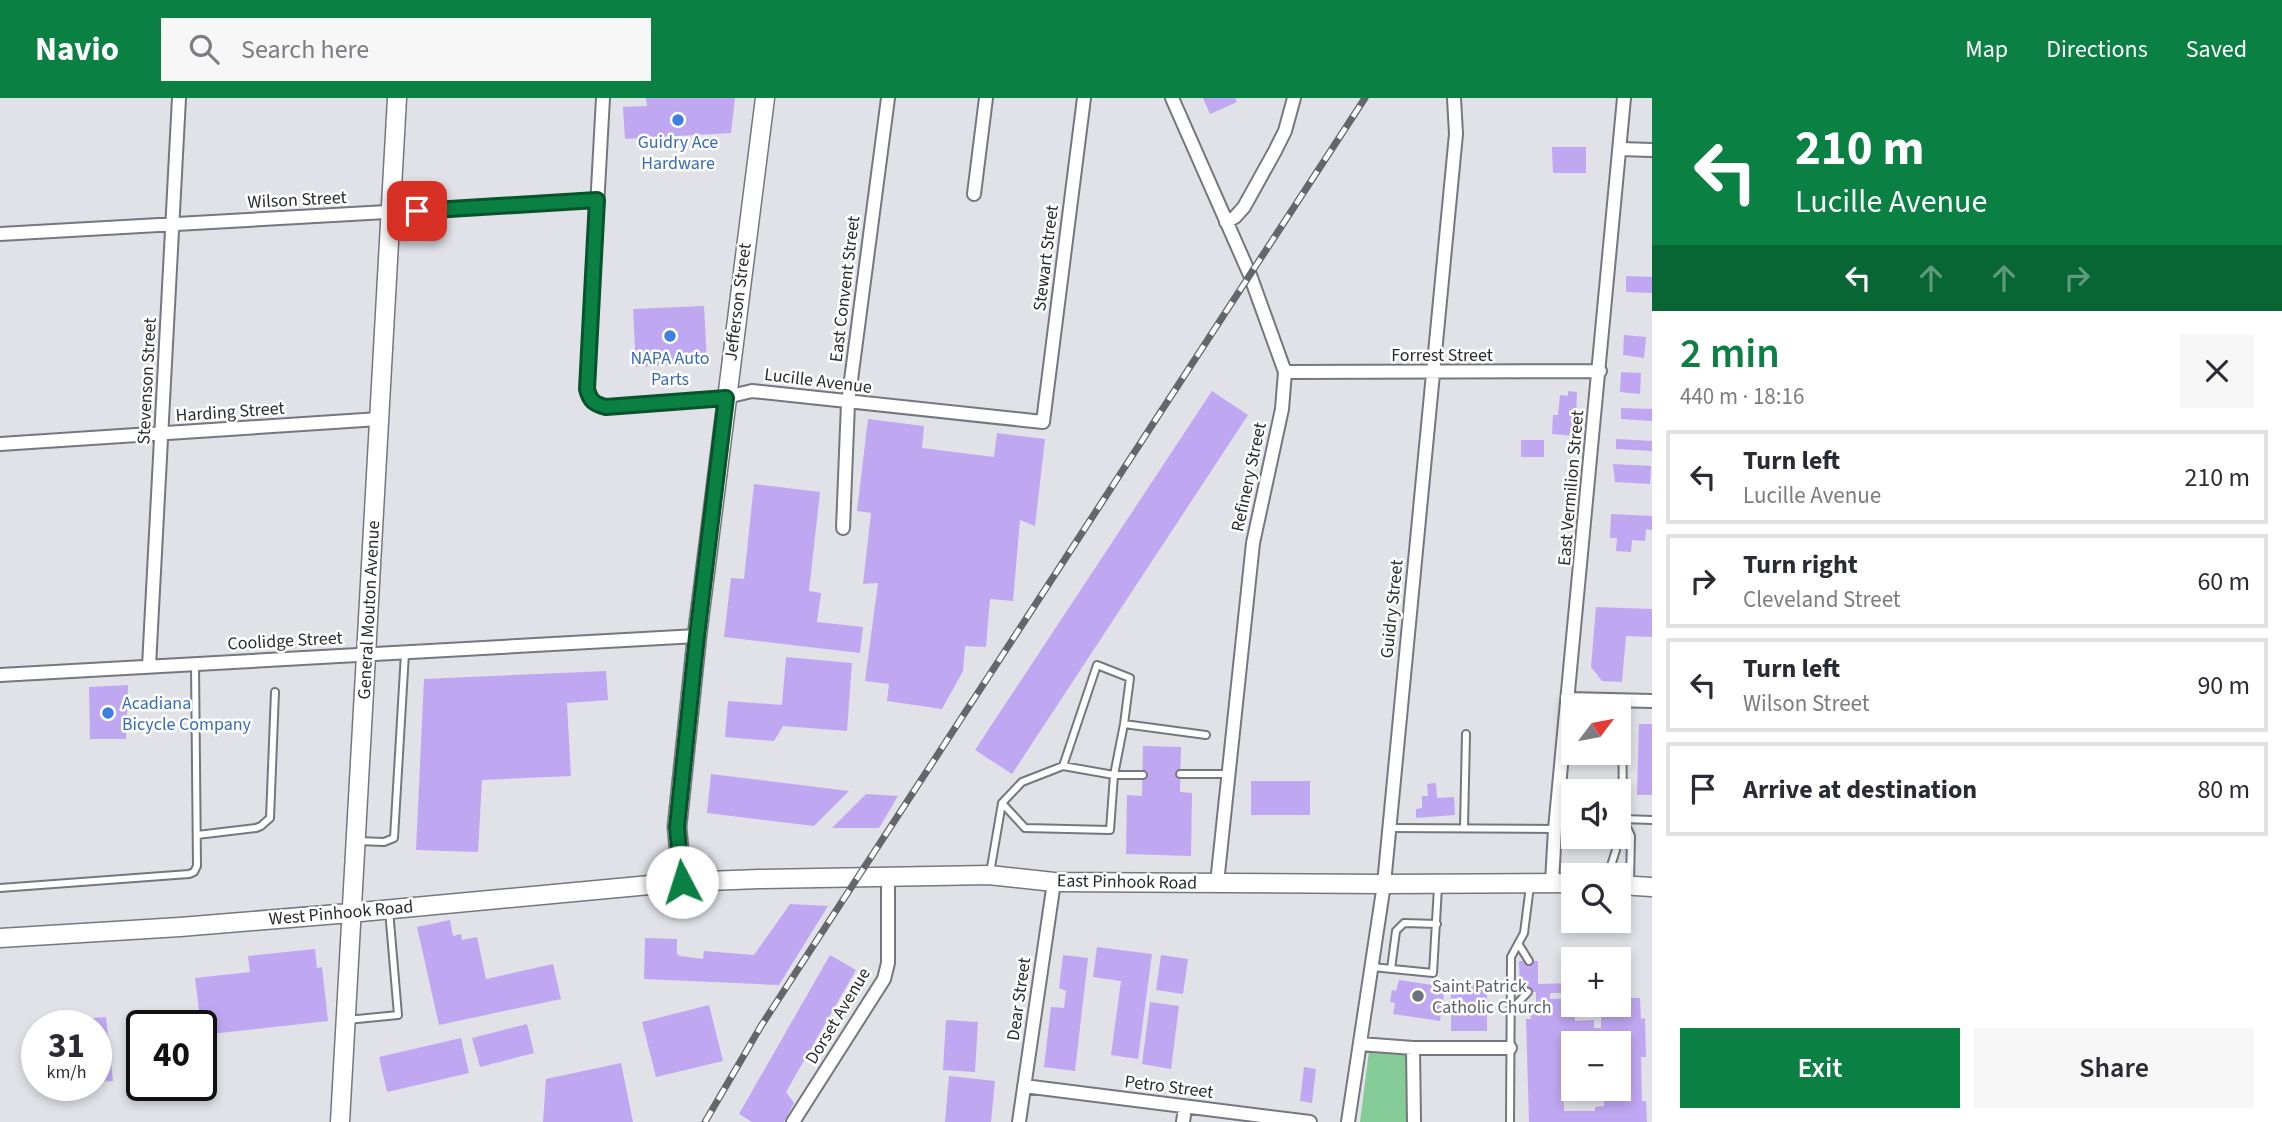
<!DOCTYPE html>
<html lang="en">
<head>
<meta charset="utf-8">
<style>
	body { margin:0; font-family:"Source Sans 3",sans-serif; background:#f7f7f7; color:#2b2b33; height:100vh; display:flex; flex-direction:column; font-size:26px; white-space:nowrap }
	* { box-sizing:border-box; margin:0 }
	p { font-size:23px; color:#7c7c81 }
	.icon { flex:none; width:38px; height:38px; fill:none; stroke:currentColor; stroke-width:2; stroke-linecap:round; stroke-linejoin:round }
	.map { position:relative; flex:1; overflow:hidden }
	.details { display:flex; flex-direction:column; background:#fff; width:630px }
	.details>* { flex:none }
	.guide { background:#0b8043; color:#fff; overflow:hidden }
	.needle { width:46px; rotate:58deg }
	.fabs { position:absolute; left:1561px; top:597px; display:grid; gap:14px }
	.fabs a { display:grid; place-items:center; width:70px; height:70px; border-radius:0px; background:#fff; box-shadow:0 4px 10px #0003; font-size:35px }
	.speed { position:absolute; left:21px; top:912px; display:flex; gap:14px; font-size:35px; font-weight:700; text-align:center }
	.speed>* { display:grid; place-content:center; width:91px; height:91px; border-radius:50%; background:#fff; box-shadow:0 4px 10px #0003; line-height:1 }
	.speed small { font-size:18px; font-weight:400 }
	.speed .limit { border:4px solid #111; border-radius:10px; background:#fff; color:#111 }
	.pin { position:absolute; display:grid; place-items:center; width:60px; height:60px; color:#fff; margin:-30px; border-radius:14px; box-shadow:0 4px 10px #0006 }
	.me { position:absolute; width:77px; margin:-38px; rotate:355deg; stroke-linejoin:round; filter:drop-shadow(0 0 5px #0008) }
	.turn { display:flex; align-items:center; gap:24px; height:147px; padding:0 28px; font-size:32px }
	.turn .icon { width:91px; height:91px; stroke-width:2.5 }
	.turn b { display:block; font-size:49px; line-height:60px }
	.lanes { display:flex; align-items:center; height:66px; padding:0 28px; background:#0003; justify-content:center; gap:35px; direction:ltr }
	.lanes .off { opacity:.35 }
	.round { display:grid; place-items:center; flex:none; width:74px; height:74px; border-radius:0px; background:#f7f7f7 }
	.head { display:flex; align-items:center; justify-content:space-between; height:119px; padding:0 28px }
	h1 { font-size:42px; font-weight:600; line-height:52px; color:#0b8043 }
	.button { display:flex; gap:14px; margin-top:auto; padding:14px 28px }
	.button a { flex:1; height:80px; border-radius:0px; background:#0b8043; color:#fff; font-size:28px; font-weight:600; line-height:80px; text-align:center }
	.button a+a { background:#f7f7f7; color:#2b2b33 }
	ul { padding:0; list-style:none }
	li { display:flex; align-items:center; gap:21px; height:94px; margin:0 14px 10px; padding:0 14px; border:4px solid #e1e1e2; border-radius:0px }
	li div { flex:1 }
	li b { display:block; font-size:26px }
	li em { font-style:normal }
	header { display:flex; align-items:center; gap:42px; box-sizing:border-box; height:98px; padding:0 35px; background:#0b8043; color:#fff }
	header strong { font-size:33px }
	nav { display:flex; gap:38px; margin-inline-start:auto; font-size:24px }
	.search { width:490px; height:63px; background:#f7f7f7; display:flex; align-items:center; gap:18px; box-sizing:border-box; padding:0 24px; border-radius:0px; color:#7c7c81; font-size:26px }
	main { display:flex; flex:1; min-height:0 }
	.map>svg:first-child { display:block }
</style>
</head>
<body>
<header>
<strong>Navio</strong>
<div class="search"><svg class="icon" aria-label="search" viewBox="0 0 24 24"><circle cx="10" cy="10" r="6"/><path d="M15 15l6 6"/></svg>Search here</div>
<nav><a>Map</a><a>Directions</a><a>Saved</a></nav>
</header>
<main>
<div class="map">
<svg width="1652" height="1024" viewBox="0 0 1652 1024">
	<rect width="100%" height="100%" fill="#e0e2e8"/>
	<!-- green -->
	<path fill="#86cc98" d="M 1369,953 L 1407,955 L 1407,1024 L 1360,1024 Z"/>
	<!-- building -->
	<path fill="#bfa7f2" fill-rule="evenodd" d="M 646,0 L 735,0 L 731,35 L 625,41 L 623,9 L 647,8 Z
		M 1203,0 L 1235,0 L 1237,4 L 1210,16 Z
		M 1552,49 L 1586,49 L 1586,75 L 1553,75 Z
		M 1626,178 L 1652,179 L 1652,195 L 1626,194 Z
		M 704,208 L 707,265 L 636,269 L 633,211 Z
		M 1624,237 L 1646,239 L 1644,260 L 1623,257 Z
		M 1621,274 L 1641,275 L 1640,296 L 1620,294 Z
		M 1212,293 L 1248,317 L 1012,676 L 975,652 Z
		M 1568,293 L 1577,294 L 1575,338 L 1552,336 L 1553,317 L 1558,317 L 1560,297 L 1568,298 Z
		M 1621,310 L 1652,311 L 1652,323 L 1621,321 Z
		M 868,321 L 924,328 L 922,350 L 994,359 L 997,335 L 1045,341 L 1035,428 L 1020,422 L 1013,503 L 990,501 L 986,549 L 965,548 L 963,573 L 942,611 L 887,603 L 889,586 L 865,583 L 878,485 L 863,486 L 871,415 L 857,413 Z
		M 1616,341 L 1652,343 L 1652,353 L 1616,351 Z
		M 1521,342 L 1544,342 L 1544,359 L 1521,359 Z
		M 1613,366 L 1651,368 L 1650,386 L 1615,384 Z
		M 754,386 L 820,394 L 809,493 L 821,495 L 817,524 L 863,529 L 860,555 L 724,539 L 731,480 L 744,481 Z
		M 1611,416 L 1652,418 L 1652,432 L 1646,431 L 1645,443 L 1632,442 L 1631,454 L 1616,453 L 1617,440 L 1610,440 Z
		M 1596,509 L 1652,511 L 1652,539 L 1626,538 L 1622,584 L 1602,583 L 1591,569 Z
		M 786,559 L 852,565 L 847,633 L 783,628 L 774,643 L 725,639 L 728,603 L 782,607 Z
		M 606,573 L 608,602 L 567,605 L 571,678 L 482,682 L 478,754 L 416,752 L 424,581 Z
		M 128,587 L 126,641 L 90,641 L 89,589 Z
		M 1639,626 L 1652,626 L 1652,697 L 1637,697 Z
		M 1143,648 L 1181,649 L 1180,694 L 1192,695 L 1191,758 L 1126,756 L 1127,697 L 1142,698 Z
		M 711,676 L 849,693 L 814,728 L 707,715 Z
		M 1251,683 L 1310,683 L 1310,717 L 1251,717 Z
		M 1436,685 L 1437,700 L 1454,699 L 1455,717 L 1416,720 L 1416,711 L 1422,710 L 1422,698 L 1428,698 L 1427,686 Z
		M 866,696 L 898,698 L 879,730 L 832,730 Z
		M 790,806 L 828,808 L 779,887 L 644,881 L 645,840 L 677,841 L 677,856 L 680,858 L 703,861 L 704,853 L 754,857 Z
		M 450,822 L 453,838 L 461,836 L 462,842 L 477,839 L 486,881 L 553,866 L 561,901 L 439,927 L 417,829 Z
		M 1097,849 L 1152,856 L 1138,961 L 1111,957 L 1121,883 L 1093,879 Z
		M 315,851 L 317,870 L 322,869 L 328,923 L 202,937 L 195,880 L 250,874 L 248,858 Z
		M 830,857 L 856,872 L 786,994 L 794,1005 L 784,1024 L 752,1024 L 739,1016 Z
		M 1063,857 L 1088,860 L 1075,973 L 1044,969 L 1051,909 L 1064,910 L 1066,893 L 1059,890 Z
		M 1161,857 L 1188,861 L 1183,896 L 1156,892 Z
		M 1519,863 L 1538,863 L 1538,886 L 1573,885 L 1573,895 L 1550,895 L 1550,901 L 1573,900 L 1575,923 L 1594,922 L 1594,930 L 1601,930 L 1601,906 L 1619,906 L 1619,883 L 1627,883 L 1628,900 L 1640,900 L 1641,921 L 1645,920 L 1646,959 L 1641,959 L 1642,1003 L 1646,1003 L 1647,1024 L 1529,1024 L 1526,921 L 1531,921 L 1530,911 L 1536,910 L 1536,894 L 1520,894 ZM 1595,939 L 1602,939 L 1602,945 L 1619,945 L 1619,990 L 1603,990 L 1604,1008 L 1595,1009 L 1595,1013 L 1564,1013 L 1563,962 L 1573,962 L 1573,945 L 1595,945 Z
		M 1399,882 L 1445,889 L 1440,923 L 1393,916 L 1395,905 L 1390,904 L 1392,892 L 1396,893 Z
		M 1451,885 L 1487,885 L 1487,933 L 1451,933 Z
		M 1150,904 L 1179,908 L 1171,971 L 1142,966 Z
		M 709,907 L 723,963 L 656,979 L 642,924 Z
		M 106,919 L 113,983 L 96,984 L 96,928 L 69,928 L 68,922 Z
		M 946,922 L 978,924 L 975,974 L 943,972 Z
		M 527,926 L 534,955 L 480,969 L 472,940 Z
		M 461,940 L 469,975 L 387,994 L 379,959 Z
		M 621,965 L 633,1024 L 543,1024 L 546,981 Z
		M 1304,969 L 1316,971 L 1312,1005 L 1300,1003 Z
		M 949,978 L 995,983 L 991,1024 L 945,1024 Z"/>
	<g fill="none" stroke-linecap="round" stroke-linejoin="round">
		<!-- lane casing -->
		<g stroke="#75777c" stroke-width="10">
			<path id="lane" d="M 1124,626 L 1206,637
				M 1063,668 L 1097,567 L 1130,580 L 1124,626 L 1114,677 L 1063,668 L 1022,684 L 1002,705 L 1025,730 L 1110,732 L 1114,677 L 1143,677
				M 1180,676 L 1229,676
				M 1623,721 L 1631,738 L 1630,784
				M 1623,721 L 1652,722
				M 1390,730 L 1555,731
				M 1464,730 L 1466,636
				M 1619,732 L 1623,721 L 1622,602
				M 197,737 L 256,730 L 261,728 L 270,720 L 275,594
				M 358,743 L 384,744 L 394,740 L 405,555
				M 990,775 L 1002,705
				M 1608,777 L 1616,752 L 1616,738
				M 0,790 L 189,776 L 194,774 L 197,768 L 195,566
				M 1519,847 L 1529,863
				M 1372,869 L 1433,875 L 1438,789
				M 1391,871 L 1396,833 L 1404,825 L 1437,826
				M 1510,913 L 1528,894
				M 347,922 L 398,917 L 389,812
				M 1510,1024 L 1511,859 L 1524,835 L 1530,788"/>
		</g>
		<!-- street casing -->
		<g stroke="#75777c" stroke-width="16">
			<path id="street" d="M 603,0 L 587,291 C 590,303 594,306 606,309 L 718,301 L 752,293 L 1043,324 L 1084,0
				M 1172,0 L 1250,177 L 1285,274 L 1282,311 L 1253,445 L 1217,785
				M 1620,51 L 1652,52
				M 974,96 L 986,0
				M 1226,124 L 1235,119 L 1244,109 L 1275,53 L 1285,33 L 1294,0
				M 0,136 L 596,102
				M 1285,274 L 1600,273
				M 0,346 L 379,321
				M 843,430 L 848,305 L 888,0
				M 149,568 L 179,0
				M 0,577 L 697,538
				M 1568,601 L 1652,603
				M 1552,784 L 1555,731 L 1624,0
				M 1360,946 L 1413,950 L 1510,950
				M 1413,950 L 1414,1024
				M 1024,988 L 1310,1024
				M 793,1024 L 884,881 L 888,865 L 888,780
				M 1019,1024 L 1054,784
				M 1183,1024 L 1185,1010
				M 1348,1024 L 1384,786 L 1456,36 L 1454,0"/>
		</g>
		<!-- secondary casing -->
		<g stroke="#75777c" stroke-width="21">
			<path id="secondary" d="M 682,784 L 677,729 L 697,538 L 765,0
				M 1619,787 L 1652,789
				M 0,840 L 180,829 L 350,815 L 682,784 L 759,781 L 989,777 L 1054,784 L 1384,786 L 1573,785
				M 340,1024 L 397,0"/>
		</g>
		<!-- lane -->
		<use href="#lane" stroke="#fff" stroke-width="6"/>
		<!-- street -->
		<use href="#street" stroke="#fff" stroke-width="12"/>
		<!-- secondary -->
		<use href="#secondary" stroke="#fff" stroke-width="18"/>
		<!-- rail casing -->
		<g stroke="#656669" stroke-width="7">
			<path id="rail" d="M 705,1024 L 761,928 L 1365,0"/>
		</g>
		<!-- rail -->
		<use href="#rail" stroke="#fff" stroke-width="4.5" stroke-dasharray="13" stroke-linecap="butt"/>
	</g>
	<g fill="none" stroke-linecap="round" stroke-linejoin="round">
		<!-- route casing -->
		<g stroke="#07532c" stroke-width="18">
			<path id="route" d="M 417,113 L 597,102 L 587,291 C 590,303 594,306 606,309 L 726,300 L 697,538 L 677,729 L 682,784"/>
		</g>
		<!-- route -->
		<use href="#route" stroke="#0b8043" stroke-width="12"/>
	</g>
	<!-- markers -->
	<g fill="#3f7fe0" stroke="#fff" stroke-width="2.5">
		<circle cx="678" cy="22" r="7"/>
		<circle cx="670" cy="238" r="7"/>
		<circle cx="108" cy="615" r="7"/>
	</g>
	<circle fill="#6b7280" stroke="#fff" stroke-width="2.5" cx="1418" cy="898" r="7"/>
	<g text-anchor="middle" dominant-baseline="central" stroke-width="5" stroke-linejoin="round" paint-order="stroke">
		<!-- shop labels -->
		<g font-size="18" fill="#366cbe" stroke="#fff">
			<text x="678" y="44">Guidry Ace<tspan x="678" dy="21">Hardware</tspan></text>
			<text x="670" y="260">NAPA Auto<tspan x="670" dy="21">Parts</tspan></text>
			<text x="122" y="605" text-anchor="start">Acadiana<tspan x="122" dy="21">Bicycle Company</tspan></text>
		</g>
		<!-- street labels -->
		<g font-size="18" fill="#2a2b2d" stroke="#fff">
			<text transform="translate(297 102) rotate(-3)">Wilson Street</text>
			<text transform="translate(1046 160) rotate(-83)">Stewart Street</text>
			<text transform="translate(845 191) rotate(-83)">East Convent Street</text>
			<text transform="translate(738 204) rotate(-83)">Jefferson Street</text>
			<text x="1442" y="257">Forrest Street</text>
			<text transform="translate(147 283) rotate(-87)">Stevenson Street</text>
			<text transform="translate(818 283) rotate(7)">Lucille Avenue</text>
			<text transform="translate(230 314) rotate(-4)">Harding Street</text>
			<text transform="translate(1249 379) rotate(-78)">Refinery Street</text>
			<text transform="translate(1571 390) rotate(-85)">East Vermilion Street</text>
			<text transform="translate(1392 511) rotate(-84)">Guidry Street</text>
			<text transform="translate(369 512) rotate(-87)">General Mouton Avenue</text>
			<text transform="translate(285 543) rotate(-3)">Coolidge Street</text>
			<text transform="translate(1127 784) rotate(1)">East Pinhook Road</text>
			<text transform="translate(341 815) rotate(-5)">West Pinhook Road</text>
			<text transform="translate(1019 901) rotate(-82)">Dear Street</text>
			<text transform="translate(838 918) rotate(-59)">Dorset Avenue</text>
			<text transform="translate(1169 989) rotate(7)">Petro Street</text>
		</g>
		<!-- worship labels -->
		<g font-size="18" fill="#5b616d" stroke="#fff" text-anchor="start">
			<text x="1432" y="888">Saint Patrick<tspan x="1432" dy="21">Catholic Church</tspan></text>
		</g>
	</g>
</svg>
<div class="fabs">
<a><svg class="needle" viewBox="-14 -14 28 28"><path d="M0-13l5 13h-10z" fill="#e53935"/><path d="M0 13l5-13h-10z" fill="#7c7c81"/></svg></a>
<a><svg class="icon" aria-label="sound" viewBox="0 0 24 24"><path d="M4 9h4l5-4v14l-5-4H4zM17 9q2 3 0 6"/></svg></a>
<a><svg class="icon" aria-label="search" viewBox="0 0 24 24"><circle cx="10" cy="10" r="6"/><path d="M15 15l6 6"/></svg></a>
<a>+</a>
<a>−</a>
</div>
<div class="speed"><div>31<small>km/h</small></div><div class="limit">40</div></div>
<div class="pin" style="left:417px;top:113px;background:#d93025"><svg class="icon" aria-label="arrive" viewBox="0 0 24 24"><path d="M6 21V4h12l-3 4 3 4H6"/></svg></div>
<svg class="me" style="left:682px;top:784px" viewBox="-20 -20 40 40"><circle r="19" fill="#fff"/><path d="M0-13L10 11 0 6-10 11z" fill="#0b8043"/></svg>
</div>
<section class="details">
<div class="guide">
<div class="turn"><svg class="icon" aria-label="left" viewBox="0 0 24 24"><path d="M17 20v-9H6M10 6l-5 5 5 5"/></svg><div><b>210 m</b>Lucille Avenue</div></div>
<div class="lanes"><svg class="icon" aria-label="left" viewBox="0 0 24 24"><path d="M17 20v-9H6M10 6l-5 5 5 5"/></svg><svg class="icon off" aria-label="ahead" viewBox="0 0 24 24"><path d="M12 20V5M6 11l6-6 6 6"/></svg><svg class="icon off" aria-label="ahead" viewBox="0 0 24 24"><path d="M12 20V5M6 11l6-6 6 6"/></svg><svg class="icon off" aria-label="right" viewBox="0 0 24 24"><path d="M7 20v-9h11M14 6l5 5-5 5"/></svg></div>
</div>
<div class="head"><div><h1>2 min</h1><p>440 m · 18:16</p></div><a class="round"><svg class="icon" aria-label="close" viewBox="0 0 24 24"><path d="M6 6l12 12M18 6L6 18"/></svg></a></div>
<ul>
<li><svg class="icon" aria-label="left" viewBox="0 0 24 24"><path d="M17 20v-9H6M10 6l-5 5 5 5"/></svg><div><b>Turn left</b><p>Lucille Avenue</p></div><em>210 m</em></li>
<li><svg class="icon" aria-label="right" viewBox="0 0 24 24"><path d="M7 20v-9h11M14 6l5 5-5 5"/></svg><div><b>Turn right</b><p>Cleveland Street</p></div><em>60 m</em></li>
<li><svg class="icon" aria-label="left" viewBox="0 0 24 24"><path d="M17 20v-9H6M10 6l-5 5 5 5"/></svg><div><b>Turn left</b><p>Wilson Street</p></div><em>90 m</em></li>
<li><svg class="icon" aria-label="arrive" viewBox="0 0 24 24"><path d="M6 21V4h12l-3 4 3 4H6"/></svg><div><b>Arrive at destination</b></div><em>80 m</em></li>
</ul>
<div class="button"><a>Exit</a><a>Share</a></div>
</section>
</main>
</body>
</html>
